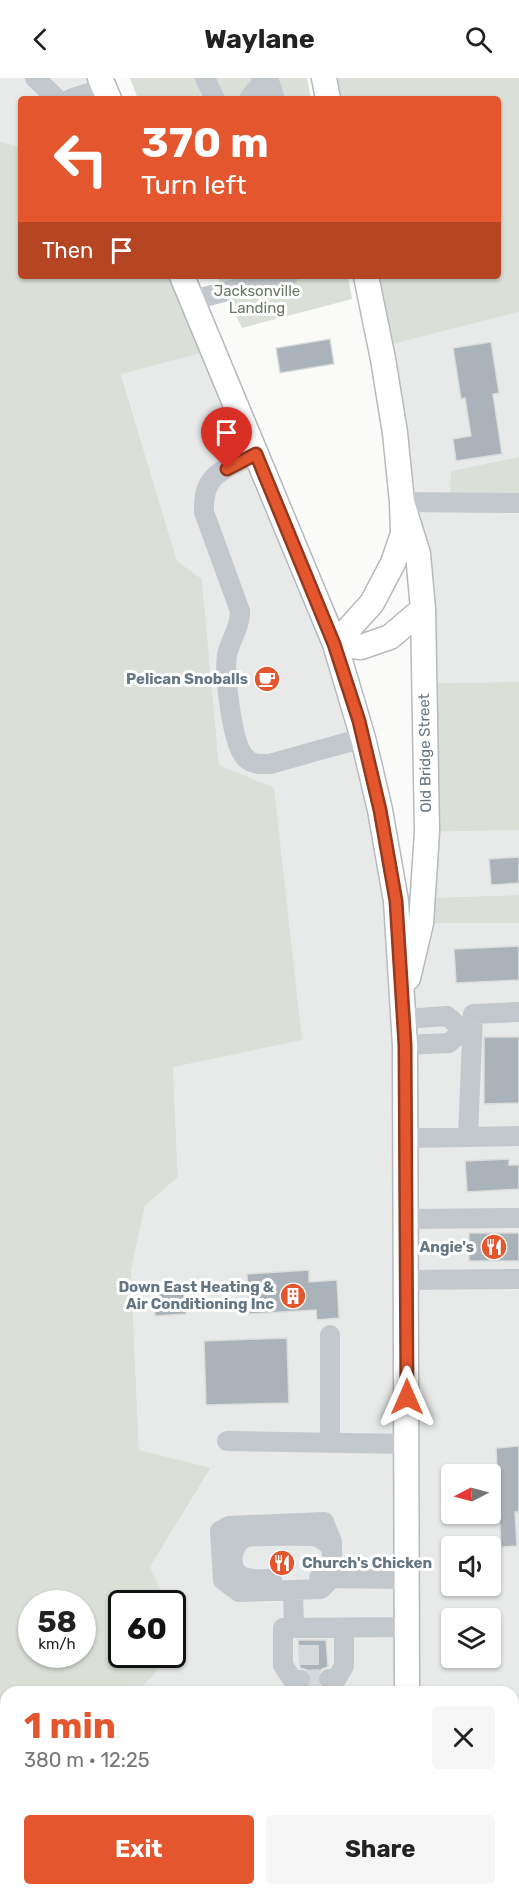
<!DOCTYPE html>
<html lang="en">
<head>
<meta charset="utf-8">
<style>
	body { margin:0; font-family:Rubik,sans-serif; background:#f6f6f6; color:#222; height:100vh; display:flex; flex-direction:column; font-size:22px; white-space:nowrap }
	* { box-sizing:border-box; margin:0 }
	p { font-size:20px; color:#767676 }
	.icon { flex:none; width:33px; height:33px; fill:none; stroke:currentColor; stroke-width:2; stroke-linecap:round; stroke-linejoin:round }
	.map { position:relative; flex:1; overflow:hidden }
	.drawer { position:absolute; left:0px; top:1608px; width:519px; height:210px; display:flex; flex-direction:column; background:#fff; border-radius:18px 18px 0 0; box-shadow:0 2px 4px #0004 }
	.drawer>* { flex:none }
	.guide { position:absolute; left:18px; top:18px; width:483px; height:183px; border-radius:6px; box-shadow:0 2px 4px #0004; background:#e4572e; color:#fff; overflow:hidden }
	.needle { width:39px; rotate:264deg }
	.buttons { position:absolute; left:441px; top:1386px; display:grid; gap:12px }
	.buttons a { display:grid; place-items:center; width:60px; height:60px; border-radius:6px; background:#fff; box-shadow:0 2px 4px #0004; font-size:30px }
	.speed { position:absolute; left:18px; top:1512px; display:flex; gap:12px; font-size:30px; font-weight:700; text-align:center }
	.speed>* { display:grid; place-content:center; width:78px; height:78px; border-radius:50%; background:#fff; box-shadow:0 2px 4px #0004; line-height:1 }
	.speed small { font-size:15px; font-weight:400 }
	.speed .limit { border:3px solid #111; border-radius:9px; background:#fff; color:#111 }
	.pin { position:absolute; display:grid; place-items:center; width:51px; height:51px; color:#fff; margin:-62px -26px; border-radius:50% 50% 50% 0; rotate:-45deg; box-shadow:0 0 6px #0007 }
	.pin .icon { rotate:45deg }
	.me { position:absolute; width:66px; margin:-33px; rotate:0deg; stroke-linejoin:round; filter:drop-shadow(0 0 4px #0008) }
	.turn { display:flex; align-items:center; gap:21px; height:126px; padding:0 24px; font-size:27px }
	.turn .icon { width:78px; height:78px; stroke-width:2.5 }
	.turn b { display:block; font-size:42px; line-height:51px }
	.then { display:flex; align-items:center; height:57px; padding:0 24px; background:#0003; gap:12px; font-size:22px }
	.round { display:grid; place-items:center; flex:none; width:63px; height:63px; border-radius:6px; background:#f6f6f6 }
	.overview { display:flex; align-items:center; justify-content:space-between; height:102px; padding:0 24px }
	h1 { font-size:36px; font-weight:700; line-height:45px; color:#e4572e }
	.cta { display:flex; gap:12px; margin-top:auto; padding:12px 24px }
	.cta a { flex:1; height:69px; border-radius:6px; background:#e4572e; color:#fff; font-size:24px; font-weight:700; line-height:69px; text-align:center }
	.cta a+a { background:#f6f6f6; color:#222 }
	header { display:flex; justify-content:space-between; align-items:center; height:78px; padding:0 24px; background:#fff; font-size:27px; font-weight:700 }
	.map>svg:first-child { display:block }
</style>
</head>
<body>
<header><svg class="icon" aria-label="back" viewBox="0 0 24 24"><path d="M15 5l-7 7 7 7"/></svg>Waylane<svg class="icon" aria-label="search" viewBox="0 0 24 24"><circle cx="10" cy="10" r="6"/><path d="M15 15l6 6"/></svg></header>
<div class="map">
<svg width="519" height="1818" viewBox="0 0 519 1818">
	<rect width="100%" height="100%" fill="#fafaf8"/>
	<!-- built -->
	<path fill="#e8e9e9" fill-rule="evenodd" d="M 0,0 L 100,0 L 109,21 L 21,21 L 21,70 L 0,63 Z
		M 519,234 L 519,379 L 451,393 L 519,425 L 519,604 L 423,605 L 381,269 Z
		M 213,272 L 359,643 L 401,923 L 421,845 L 519,845 L 519,1818 L 164,1818 L 165,1812 L 513,1812 L 513,1614 L 136,1614 L 153,1598 L 164,1577 L 172,1576 L 173,1561 L 178,1550 L 173,1537 L 172,1526 L 167,1525 L 150,1489 L 211,1391 L 139,1372 L 131,1192 L 145,1128 L 178,1099 L 173,988 L 301,962 L 219,687 L 202,501 L 177,483 L 121,295 ZM 452,1396 L 490,1396 L 490,1436 L 452,1436 ZM 452,1468 L 490,1468 L 490,1508 L 452,1508 ZM 452,1540 L 490,1540 L 490,1580 L 452,1580 Z
		M 519,752 L 519,817 L 422,820 L 427,754 Z"/>
	<!-- green -->
	<path fill="#dadfd7" fill-rule="evenodd" d="M 130,0 L 307,0 L 311,21 L 138,21 Z
		M 324,0 L 519,0 L 519,234 L 381,269 L 366,198 L 498,198 L 498,21 L 328,21 Z
		M 0,63 L 21,70 L 21,198 L 182,198 L 213,272 L 121,296 L 177,483 L 202,501 L 219,687 L 274,710 L 302,962 L 173,989 L 178,1099 L 145,1128 L 131,1192 L 139,1372 L 211,1390 L 150,1489 L 167,1525 L 122,1526 L 122,1576 L 164,1577 L 153,1598 L 136,1614 L 6,1614 L 6,1812 L 165,1812 L 164,1818 L 0,1818 ZM 32,1526 L 82,1526 L 82,1576 L 32,1576 Z
		M 217,198 L 348,198 L 352,221 L 242,250 Z
		M 519,379 L 519,425 L 450,424 L 451,393 Z
		M 519,604 L 519,752 L 427,754 L 423,605 Z
		M 519,817 L 519,845 L 421,845 L 422,820 Z"/>
	<!-- building -->
	<path fill="#aab3b9" stroke="#dcdcda" stroke-width="1.5" d="M 330,261 L 334,286 L 280,295 L 276,270 Z
		M 491,264 L 499,315 L 493,316 L 502,376 L 456,383 L 453,361 L 471,358 L 465,320 L 461,321 L 453,270 Z
		M 519,779 L 519,805 L 491,807 L 489,781 Z
		M 519,868 L 519,902 L 456,905 L 454,871 Z
		M 484,959 L 519,959 L 519,1025 L 484,1026 Z
		M 509,1081 L 509,1087 L 519,1087 L 519,1111 L 467,1114 L 465,1083 Z
		M 469,1155 L 519,1155 L 519,1183 L 469,1183 Z
		M 309,1192 L 309,1204 L 337,1202 L 339,1240 L 317,1242 L 316,1232 L 249,1236 L 247,1196 Z
		M 184,1211 L 186,1236 L 155,1238 L 154,1213 Z
		M 287,1260 L 289,1325 L 206,1327 L 204,1263 Z
		M 519,1368 L 519,1434 L 515,1434 L 517,1468 L 501,1469 L 496,1370 Z
		M 298,1562 L 326,1562 L 328,1589 L 322,1591 L 318,1596 L 319,1606 L 311,1607 L 311,1597 L 307,1592 L 300,1590 Z"/>
	<g fill="none" stroke-linecap="round" stroke-linejoin="round">
		<!-- minor-tunnel -->
		<path stroke="#d5d9db" stroke-width="20" stroke-dasharray="20 10" stroke-linecap="butt" d="M 299,1577 L 328,1577
			M 300,1602 L 329,1601"/>
		<!-- major casing -->
		<g stroke="#b5babe" stroke-width="27">
			<path id="major" d="M 100,0 L 109,21
				M 324,0 L 328,21
				M 182,198 L 335,566 L 363,660 L 380,732 L 396,823 L 405,967 L 407,1614
				M 402,424 L 418,476 L 423,531 L 427,754 L 421,845 L 408,900
				M 335,566 L 372,525 L 393,485 L 403,456 L 402,424 L 395,355 L 383,281 L 366,198
				M 335,566 L 361,569 L 390,559 L 423,531
				M 408,1818 L 408,1812"/>
		</g>
		<!-- minor -->
		<path stroke="#c3c8cc" stroke-width="20" d="M 35,0 L 57,21
			M 205,0 L 215,21
			M 268,0 L 275,21
			M 70,21 L 104,10
			M 249,21 L 260,7 L 262,0
			M 192,222 L 288,198
			M 256,376 C 225,392 202,394 204,434 L 240,533 C 241,548 230,562 227,577 C 224,596 232,664 244,678 C 251,687 260,686 270,686 L 363,660
			M 402,424 L 519,425
			M 404,941 L 447,938 L 463,952
			M 405,967 L 449,965 L 463,952 L 472,951
			M 468,1059 L 473,936 L 519,934
			M 405,1060 L 519,1058
			M 407,1141 L 519,1140
			M 407,1202 L 519,1201
			M 227,1363 L 407,1366
			M 330,1365 L 330,1257
			M 324,1444 L 332,1464 L 332,1500 L 321,1511 L 239,1514 L 223,1502 L 220,1453 L 229,1448 Z
			M 319,1500 L 407,1501
			M 272,1501 C 262,1501 249,1503 240,1497 C 227,1488 232,1464 247,1459 C 252,1458 312,1457 317,1459 C 322,1461 328,1466 332,1469
			M 293,1512 L 294,1550
			M 329,1601 L 337,1600 L 344,1588 L 344,1550
			M 300,1602 L 292,1601 L 283,1587 L 283,1550 L 407,1549
			M 513,1644 L 519,1644
			M 513,1708 L 519,1708
			M 513,1756 L 519,1756
			M 513,1804 L 519,1804
			M 368,1812 L 368,1818
			M 475,1818 L 477,1812"/>
		<!-- major -->
		<use href="#major" stroke="#fff" stroke-width="24"/>
	</g>
	<g fill="none" stroke-linecap="round" stroke-linejoin="round">
		<!-- route casing -->
		<g stroke="#94391e" stroke-width="15">
			<path id="route" d="M 227,391 L 256,376 L 334,566 L 359,643 L 380,732 L 396,823 L 405,967 L 407,1319"/>
		</g>
		<!-- route -->
		<use href="#route" stroke="#e4572e" stroke-width="10"/>
	</g>
	<!-- icons -->
	<defs>
		<g id="cafe-disc" transform="scale(1.35)"><circle r="9.5" fill="#e4572e" stroke="#fff"/><path d="M-5.5-4.5H6V0H3Q3 3.5 0 3.5H-2.5Q-5.5 3.5-5.5 0ZM3-3.2v2h1.7v-2ZM-6 4.5H4V6H-6Z" fill="#fff"/></g>
		<g id="restaurant-disc" transform="scale(1.35)"><circle r="9.5" fill="#e4572e" stroke="#fff"/><path d="M-5-6h1v4h1v-4h1v4h1v-4h1v5L-1.5 .5V6h-2V.5L-5-1ZM5-6V6H3V1.5H1.5Q1.5-4 5-6Z" fill="#fff"/></g>
		<g id="building-disc" transform="scale(1.35)"><circle r="9.5" fill="#e4572e" stroke="#fff"/><path d="M-4-6H4V6H1V3H-1V6H-4ZM-2.5-4.3h1.7v1.8h-1.7ZM.8-4.3h1.7v1.8H.8ZM-2.5-1h1.7V.8h-1.7ZM.8-1h1.7V.8H.8Z" fill="#fff"/></g>
	</defs>
	<g fill-rule="evenodd">
		<use href="#cafe-disc" x="267" y="601"/>
		<use href="#restaurant-disc" x="494" y="1169"/>
		<use href="#building-disc" x="293" y="1218"/>
		<use href="#restaurant-disc" x="282" y="1485"/>
	</g>
	<g text-anchor="middle" dominant-baseline="central" stroke-width="6" stroke-linejoin="round" paint-order="stroke">
		<!-- park labels -->
		<g font-size="15" fill="#687a64" stroke="#fff">
			<text x="257" y="213">Jacksonville<tspan x="257" dy="17">Landing</tspan></text>
		</g>
		<!-- poi labels -->
		<g font-size="15" font-weight="bold" fill="#657683" stroke="#fff" text-anchor="end">
			<text x="248" y="601">Pelican Snoballs</text>
			<text x="474" y="1169">Angie's</text>
			<text x="274" y="1209">Down East Heating &amp;<tspan x="274" dy="17">Air Conditioning Inc</tspan></text>
			<text x="302" y="1485" text-anchor="start">Church's Chicken</text>
		</g>
		<!-- street labels -->
		<g font-size="15" fill="#657683" stroke="#fff">
			<text transform="translate(425 675) rotate(-91)">Old Bridge Street</text>
		</g>
	</g>
</svg>
<div class="buttons">
<a><svg class="needle" viewBox="-14 -14 28 28"><path d="M0-13l5 13h-10z" fill="#e53935"/><path d="M0 13l5-13h-10z" fill="#767676"/></svg></a>
<a><svg class="icon" aria-label="sound" viewBox="0 0 24 24"><path d="M4 9h4l5-4v14l-5-4H4zM17 9q2 3 0 6"/></svg></a>
<a><svg class="icon" aria-label="layers" viewBox="0 0 24 24"><path d="M12 4l9 5-9 5-9-5zM3 14l9 5 9-5"/></svg></a>
</div>
<div class="speed"><div>58<small>km/h</small></div><div class="limit">60</div></div>
<div class="pin" style="left:227px;top:391px;background:#d93025"><svg class="icon" aria-label="arrive" viewBox="0 0 24 24"><path d="M6 21V4h12l-3 4 3 4H6"/></svg></div>
<svg class="me" style="left:407px;top:1319px" viewBox="-20 -20 40 40"><path d="M0-17L14 15 0 8-14 15z" fill="#e4572e" stroke="#fff" stroke-width="4"/></svg>
<div class="guide">
<div class="turn"><svg class="icon" aria-label="left" viewBox="0 0 24 24"><path d="M17 20v-9H6M10 6l-5 5 5 5"/></svg><div><b>370 m</b>Turn left</div></div>
<div class="then">Then<svg class="icon" aria-label="arrive" viewBox="0 0 24 24"><path d="M6 21V4h12l-3 4 3 4H6"/></svg></div>
</div>
<section class="drawer">
<div class="overview"><div><h1>1 min</h1><p>380 m · 12:25</p></div><a class="round"><svg class="icon" aria-label="close" viewBox="0 0 24 24"><path d="M6 6l12 12M18 6L6 18"/></svg></a></div>
<div class="cta"><a>Exit</a><a>Share</a></div>
</section>
</div>
</body>
</html>
